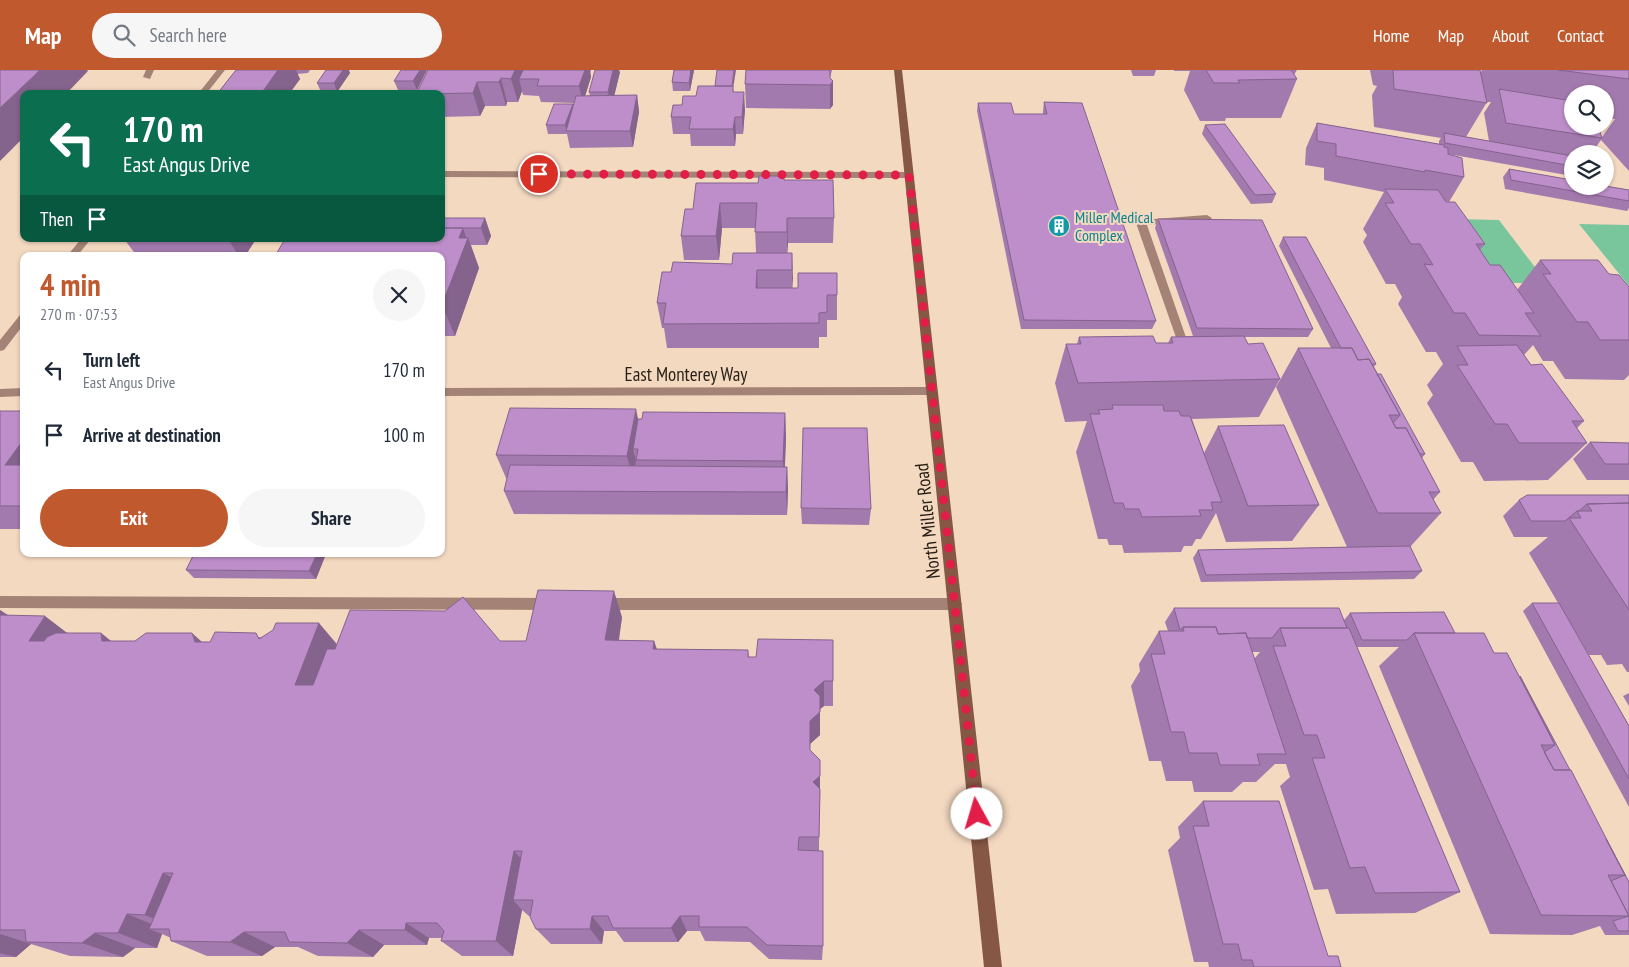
<!DOCTYPE html>
<html lang="en">
<head>
<meta charset="utf-8">
<style>
	body { margin:0; font-family:"PT Sans Narrow",sans-serif; background:#f6f6f7; color:#1f2937; height:100vh; display:flex; flex-direction:column; font-size:19px; white-space:nowrap }
	* { box-sizing:border-box; margin:0 }
	p { font-size:16px; color:#747a83 }
	.icon { flex:none; width:28px; height:28px; fill:none; stroke:currentColor; stroke-width:2; stroke-linecap:round; stroke-linejoin:round }
	.map { position:relative; flex:1; overflow:hidden }
	.panel { position:absolute; left:20px; top:182px; width:425px; height:305px; display:flex; flex-direction:column; background:#fff; border-radius:10px; box-shadow:0 1px 4px #0004 }
	.panel>* { flex:none }
	.guide { position:absolute; left:20px; top:20px; width:425px; height:152px; border-radius:10px; box-shadow:0 1px 4px #0004; background:#0b6e4f; color:#fff; overflow:hidden }
	.buttons { position:absolute; left:1564px; top:15px; display:grid; gap:10px }
	.buttons a { display:grid; place-items:center; width:50px; height:50px; border-radius:50%; background:#fff; box-shadow:0 1px 4px #0004; font-size:25px }
	.pin { position:absolute; display:grid; place-items:center; width:42px; height:42px; color:#fff; margin:-21px; border:2px solid #fff; border-radius:50%; box-shadow:0 1px 5px #0007 }
	.me { position:absolute; width:55px; margin:-28px; rotate:354deg; stroke-linejoin:round; filter:drop-shadow(0 0 4px #0008) }
	.turn { display:flex; align-items:center; gap:18px; height:105px; padding:0 20px; font-size:22px }
	.turn .icon { width:65px; height:65px; stroke-width:2.5 }
	.turn b { display:block; font-size:35px; line-height:42px }
	.then { display:flex; align-items:center; height:48px; padding:0 20px; background:#0003; gap:10px; font-size:19px }
	.round { display:grid; place-items:center; flex:none; width:52px; height:52px; border-radius:26px; background:#f6f6f7 }
	.head { display:flex; align-items:center; justify-content:space-between; height:85px; padding:0 20px }
	h1 { font-size:30px; font-weight:700; line-height:38px; color:#c0592e }
	.cta { display:flex; gap:10px; margin-top:auto; padding:10px 20px }
	.cta a { flex:1; height:58px; border-radius:30px; background:#c0592e; color:#fff; font-size:20px; font-weight:700; line-height:58px; text-align:center }
	.cta a+a { background:#f6f6f7; color:#1f2937 }
	ul { padding:0; list-style:none }
	li { display:flex; align-items:center; gap:15px; height:65px; padding:0 20px }
	li div { flex:1 }
	li b { display:block; font-size:19px }
	li em { font-style:normal }
	header { display:flex; align-items:center; gap:30px; box-sizing:border-box; height:70px; padding:0 25px; background:#c0592e; color:#fff }
	header strong { font-size:24px }
	nav { display:flex; gap:28px; margin-inline-start:auto; font-size:18px }
	.search { width:350px; height:45px; background:#f6f6f7; display:flex; align-items:center; gap:12px; box-sizing:border-box; padding:0 18px; border-radius:28px; color:#747a83; font-size:19px }
	.map>svg:first-child { display:block }
</style>
</head>
<body>
<header>
<strong>Map</strong>
<div class="search"><svg class="icon" aria-label="search" viewBox="0 0 24 24"><circle cx="10" cy="10" r="6"/><path d="M15 15l6 6"/></svg>Search here</div>
<nav><a>Home</a><a>Map</a><a>About</a><a>Contact</a></nav>
</header>
<div class="map">
<svg width="1629" height="897" viewBox="0 0 1629 897">
	<rect width="100%" height="100%" fill="#f4d9c1"/>
	<!-- green -->
	<path fill="#79c69d" d="M 1455,149 L 1499,150 L 1547,213 L 1500,213 Z
		M 1579,154 L 1629,155 L 1629,216 Z"/>
	<g fill="none" stroke-linecap="round" stroke-linejoin="round">
		<!-- lane -->
		<path fill="#a48376" fill-rule="evenodd" d="M 146,0 L 154,0 L 150,9 L 143,7 Z
			M 1207,145 L 1212,148 L 1210,150 L 1147,155 L 1189,276 L 1184,280 L 1179,276 L 1136,153 L 1141,150 Z
			M 0,526 L 550,528 L 555,530 L 557,534 L 555,538 L 550,540 L 0,538 Z
			M 602,528 L 955,528 L 960,530 L 962,534 L 960,538 L 955,540 L 602,540 L 597,538 L 595,534 L 597,530 Z"/>
		<!-- street -->
		<path fill="#a48376" fill-rule="evenodd" d="M 217,0 L 225,0 L 206,24 L 198,24 Z
			M 441,101 L 909,102 L 913,105 L 909,108 L 441,107 Z
			M 81,169 L 91,169 L 77,186 L 67,186 Z
			M 24,244 L 24,254 L 4,280 L 0,281 L 0,270 L 20,245 Z
			M 932,317 L 938,321 L 932,325 L 441,326 L 441,318 Z
			M 24,318 L 24,326 L 0,327 L 0,319 Z"/>
		<!-- secondary -->
		<path fill="#865745" fill-rule="evenodd" d="M 894,0 L 902,0 L 1002,897 L 984,897 Z"/>
	</g>
	<!-- wall -->
	<path fill="#a37aae" fill-rule="evenodd" d="M 236,0 L 310,0 L 308,3 L 297,4 L 300,9 L 289,24 L 217,24 Z
		M 427,0 L 417,20 L 398,20 L 394,11 Z
		M 428,0 L 591,0 L 590,3 L 591,7 L 585,26 L 590,26 L 589,22 L 620,2 L 614,26 L 637,25 L 639,42 L 633,77 L 570,78 L 567,64 L 548,64 L 546,55 L 573,36 L 574,33 L 541,32 L 539,26 L 523,25 L 522,21 L 518,32 L 507,32 L 506,36 L 485,36 L 480,46 L 441,47 L 441,24 L 416,24 Z
		M 674,0 L 694,0 L 690,21 L 673,21 L 672,12 Z
		M 746,0 L 832,0 L 830,8 L 833,11 L 833,35 L 830,39 L 746,38 L 745,14 Z
		M 1131,0 L 1156,0 L 1154,6 L 1133,6 Z
		M 1174,0 L 1297,0 L 1294,5 L 1297,9 L 1281,48 L 1226,48 L 1225,51 L 1200,51 L 1184,20 L 1190,1 L 1174,1 Z
		M 1370,0 L 1478,0 L 1481,2 L 1482,0 L 1629,0 L 1629,101 L 1601,70 L 1591,84 L 1572,84 L 1572,106 L 1448,84 L 1464,107 L 1449,132 L 1446,131 L 1485,174 L 1480,180 L 1490,195 L 1517,220 L 1540,190 L 1609,204 L 1629,217 L 1629,305 L 1624,310 L 1565,309 L 1553,291 L 1543,291 L 1533,275 L 1524,285 L 1531,295 L 1584,351 L 1577,358 L 1587,373 L 1548,410 L 1484,411 L 1473,392 L 1461,392 L 1427,333 L 1433,325 L 1427,315 L 1443,294 L 1436,282 L 1426,282 L 1398,234 L 1402,227 L 1395,214 L 1386,214 L 1363,172 L 1367,165 L 1363,159 L 1384,122 L 1324,110 L 1324,98 L 1305,95 L 1306,78 L 1317,53 L 1439,74 L 1439,71 L 1441,68 L 1374,57 L 1372,25 L 1377,16 L 1373,15 ZM 1572,24 L 1605,24 L 1605,48 L 1615,49 L 1602,67 L 1572,56 ZM 1487,32 L 1491,32 L 1484,43 L 1489,71 L 1466,67 Z
		M 350,3 L 337,22 L 321,22 L 317,13 Z
		M 733,19 L 734,22 L 745,39 L 743,64 L 736,64 L 735,76 L 691,76 L 690,64 L 673,64 L 671,47 L 682,35 L 696,26 Z
		M 1044,32 L 1156,251 L 1152,259 L 1021,259 L 977,41 L 978,33 L 1014,44 L 1043,44 L 1043,41 Z
		M 1205,55 L 1276,124 L 1272,133 L 1251,134 L 1202,64 Z
		M 1509,99 L 1629,120 L 1629,138 L 1627,141 L 1505,119 L 1503,107 Z
		M 784,110 L 834,148 L 833,173 L 788,173 L 787,183 L 792,183 L 792,218 L 837,225 L 837,250 L 827,250 L 827,267 L 819,267 L 819,278 L 667,278 L 664,258 L 662,258 L 657,233 L 671,202 L 732,194 L 756,183 L 755,158 L 722,158 L 719,190 L 684,190 L 681,166 L 693,139 L 758,113 Z
		M 441,148 L 485,148 L 491,166 L 487,175 L 471,175 L 479,198 L 455,266 L 441,266 Z
		M 1158,149 L 1313,259 L 1308,267 L 1244,267 L 1248,274 L 1280,309 L 1259,347 L 1192,349 L 1204,383 L 1218,356 L 1319,435 L 1292,471 L 1226,472 L 1216,443 L 1201,469 L 1196,469 L 1192,476 L 1184,476 L 1181,482 L 1124,483 L 1122,475 L 1109,475 L 1107,469 L 1098,469 L 1076,382 L 1087,351 L 1065,352 L 1055,313 L 1066,274 L 1077,274 L 1079,267 L 1156,273 L 1168,273 L 1171,267 L 1193,266 L 1155,158 Z
		M 1283,167 L 1376,294 L 1374,297 L 1425,384 L 1422,388 L 1440,422 L 1433,430 L 1441,443 L 1410,477 L 1422,501 L 1414,509 L 1201,512 L 1193,488 L 1198,480 L 1347,477 L 1276,317 L 1298,278 L 1331,278 L 1279,176 Z
		M 124,169 L 256,169 L 245,186 L 137,186 Z
		M 0,341 L 24,341 L 24,459 L 0,459 Z
		M 785,343 L 786,367 L 785,397 L 787,397 L 788,420 L 787,445 L 514,444 L 504,421 L 507,408 L 506,408 L 496,385 L 638,350 Z
		M 1590,372 L 1629,373 L 1629,410 L 1587,410 L 1573,389 Z
		M 1629,425 L 1629,602 L 1627,602 L 1622,594 L 1607,595 L 1601,585 L 1589,585 L 1564,542 L 1629,656 L 1629,737 L 1523,541 L 1532,533 L 1558,533 L 1529,483 L 1548,467 L 1514,467 L 1503,446 L 1519,430 Z
		M 801,438 L 871,439 L 869,455 L 802,454 Z
		M 194,484 L 326,484 L 316,509 L 194,508 L 186,500 Z
		M 1174,538 L 1344,550 L 1350,543 L 1455,563 L 1494,583 L 1507,583 L 1629,812 L 1629,865 L 1605,865 L 1600,856 L 1572,865 L 1490,864 L 1379,596 L 1399,577 L 1357,577 L 1460,822 L 1415,843 L 1336,844 L 1328,819 L 1314,820 L 1280,716 L 1290,707 L 1286,694 L 1275,694 L 1256,712 L 1243,712 L 1232,722 L 1194,722 L 1192,711 L 1166,711 L 1161,691 L 1149,691 L 1131,616 L 1140,601 L 1139,594 L 1159,561 L 1168,561 L 1165,552 ZM 1252,582 L 1260,582 L 1254,589 Z
		M 0,540 L 8,545 L 67,563 L 101,563 L 111,571 L 210,572 L 261,567 L 337,574 L 526,571 L 622,547 L 619,570 L 654,571 L 657,579 L 748,580 L 749,587 L 833,611 L 833,636 L 824,636 L 820,639 L 820,665 L 810,674 L 810,680 L 820,690 L 819,781 L 823,876 L 822,890 L 769,889 L 750,872 L 705,871 L 700,861 L 687,861 L 678,872 L 624,872 L 616,861 L 604,861 L 602,874 L 551,874 L 536,859 L 531,846 L 529,846 L 522,840 L 513,886 L 462,886 L 441,871 L 442,868 L 429,868 L 427,875 L 384,875 L 373,887 L 318,886 L 298,877 L 275,877 L 262,886 L 207,886 L 171,871 L 171,868 L 162,864 L 157,878 L 135,878 L 123,887 L 70,886 L 31,874 L 16,887 L 0,887 Z
		M 1629,623 L 1629,636 L 1623,626 Z
		M 1203,731 L 1328,886 L 1341,897 L 1209,897 L 1208,892 L 1194,892 L 1168,780 L 1180,768 L 1178,757 Z"/>
	<!-- shaded-wall -->
	<path fill="#84638d" d="M 40,0 L 87,0 L 88,1 L 66,24 L 24,24 L 24,67 L 0,91 L 0,38 Z
		M 278,0 L 296,0 L 300,9 L 289,24 L 261,24 Z
		M 343,0 L 349,0 L 350,3 L 337,22 L 334,13 Z
		M 420,0 L 427,0 L 417,20 L 413,11 Z
		M 515,0 L 525,0 L 519,9 L 522,21 L 518,32 L 511,9 Z
		M 585,0 L 590,0 L 591,7 L 583,33 L 579,16 Z
		M 613,0 L 619,0 L 620,2 L 611,39 L 608,22 Z
		M 691,0 L 694,0 L 690,21 L 689,13 Z
		M 734,0 L 736,0 L 733,19 L 734,32 L 732,19 Z
		M 501,8 L 507,32 L 506,36 L 499,12 Z
		M 833,11 L 833,35 L 830,39 L 830,15 Z
		M 477,12 L 485,36 L 480,46 L 473,23 Z
		M 744,22 L 745,39 L 743,64 L 742,47 Z
		M 637,25 L 639,42 L 633,77 L 630,61 Z
		M 573,34 L 575,43 L 567,61 L 565,55 Z
		M 735,47 L 736,64 L 735,76 L 733,59 Z
		M 720,133 L 722,158 L 719,190 L 716,166 Z
		M 485,148 L 491,166 L 487,175 L 481,158 Z
		M 787,148 L 788,173 L 787,186 Z
		M 463,158 L 467,170 L 468,168 L 479,198 L 455,266 L 442,235 L 459,168 Z
		M 228,169 L 256,169 L 245,186 L 239,186 Z
		M 792,183 L 793,208 L 792,224 Z
		M 757,200 L 758,225 L 756,218 Z
		M 636,339 L 641,363 L 638,379 L 633,379 L 636,391 L 633,410 L 627,386 Z
		M 785,343 L 786,367 L 784,414 L 783,391 Z
		M 24,369 L 24,411 L 5,395 Z
		M 787,397 L 788,420 L 787,445 L 786,422 Z
		M 317,484 L 326,484 L 316,509 L 309,501 Z
		M 614,521 L 622,547 L 615,595 L 605,570 Z
		M 0,540 L 30,561 L 0,551 Z
		M 45,546 L 79,572 L 29,571 Z
		M 319,553 L 341,579 L 320,639 L 295,615 Z
		M 101,563 L 133,589 L 102,571 Z
		M 192,563 L 220,588 L 195,572 Z
		M 654,571 L 662,596 L 653,579 Z
		M 824,611 L 824,636 L 814,644 L 814,620 Z
		M 820,642 L 820,665 L 810,674 L 810,702 L 810,651 Z
		M 820,706 L 820,727 L 813,712 Z
		M 514,781 L 530,799 L 513,830 L 522,840 L 513,886 L 496,871 Z
		M 163,803 L 198,820 L 182,860 L 145,845 Z
		M 127,844 L 164,859 L 149,859 L 162,864 L 157,878 L 118,863 Z
		M 592,846 L 604,861 L 602,874 L 590,859 Z
		M 680,846 L 687,861 L 678,872 L 671,858 Z
		M 406,853 L 429,868 L 427,875 L 405,860 Z
		M 359,860 L 384,875 L 373,887 L 347,873 Z
		M 244,862 L 275,877 L 262,886 L 230,872 Z
		M 95,863 L 135,878 L 123,887 L 82,873 Z
		M 0,864 L 31,874 L 16,887 L 0,883 Z"/>
	<!-- building -->
	<path fill="#bd8eca" stroke="#84638d" d="M 0,0 L 40,0 L 0,38 Z
		M 236,0 L 278,0 L 261,24 L 217,24 Z
		M 326,0 L 343,0 L 334,13 L 317,13 Z
		M 401,0 L 420,0 L 413,11 L 394,11 Z
		M 428,0 L 515,0 L 511,9 L 501,8 L 499,12 L 477,12 L 473,23 L 416,24 Z
		M 523,0 L 585,0 L 579,16 L 537,16 L 539,9 L 519,9 Z
		M 595,0 L 613,0 L 608,22 L 589,22 Z
		M 674,0 L 691,0 L 689,13 L 672,12 Z
		M 717,0 L 734,0 L 732,16 L 715,16 Z
		M 746,0 L 830,0 L 830,8 L 833,11 L 830,15 L 745,14 Z
		M 1206,0 L 1291,0 L 1297,9 L 1238,10 L 1240,13 L 1214,13 Z
		M 1393,0 L 1480,0 L 1487,33 L 1394,19 Z
		M 1558,0 L 1629,0 L 1629,9 Z
		M 698,16 L 733,16 L 733,22 L 744,22 L 742,47 L 735,47 L 733,59 L 689,59 L 691,47 L 671,47 L 673,35 L 682,35 L 683,26 L 696,26 Z
		M 1499,19 L 1572,31 L 1572,56 L 1598,56 L 1602,68 L 1506,53 Z
		M 392,22 L 391,24 L 354,24 L 355,23 Z
		M 637,25 L 630,61 L 566,61 L 576,26 Z
		M 1044,32 L 1082,33 L 1156,251 L 1024,250 L 978,33 L 1011,33 L 1014,44 L 1047,44 Z
		M 554,34 L 573,34 L 565,55 L 546,55 Z
		M 1317,53 L 1444,75 L 1444,77 L 1448,78 L 1448,84 L 1462,88 L 1464,107 L 1425,100 L 1425,102 L 1336,86 L 1336,74 L 1317,71 Z
		M 1225,54 L 1276,124 L 1255,125 L 1205,55 Z
		M 1444,63 L 1572,86 L 1572,96 L 1445,73 Z
		M 1509,99 L 1572,110 L 1572,116 L 1605,116 L 1629,120 L 1629,131 L 1511,110 Z
		M 759,106 L 784,106 L 784,110 L 833,110 L 834,148 L 787,148 L 787,162 L 755,162 L 757,133 L 720,133 L 716,166 L 681,166 L 685,139 L 693,139 L 696,113 L 758,113 Z
		M 1385,119 L 1438,120 L 1446,132 L 1455,132 L 1485,174 L 1476,174 L 1490,195 L 1500,195 L 1534,243 L 1525,243 L 1541,266 L 1479,265 L 1465,243 L 1454,243 L 1424,194 L 1433,195 L 1420,174 L 1411,174 L 1385,133 L 1394,133 Z
		M 441,148 L 485,148 L 481,158 L 441,158 Z
		M 1158,149 L 1262,150 L 1313,259 L 1197,258 Z
		M 441,158 L 463,158 L 459,168 L 468,168 L 442,235 L 441,186 L 275,186 L 285,169 L 441,169 Z
		M 1283,167 L 1306,167 L 1376,294 L 1372,294 L 1369,289 L 1358,290 L 1352,278 L 1341,278 Z
		M 733,183 L 792,183 L 792,200 L 757,200 L 756,218 L 798,218 L 798,203 L 837,203 L 837,225 L 827,225 L 827,242 L 819,243 L 819,253 L 663,254 L 666,233 L 657,233 L 662,202 L 671,202 L 673,192 L 732,194 Z
		M 172,184 L 211,185 L 210,186 L 170,186 Z
		M 1540,190 L 1598,190 L 1609,204 L 1619,205 L 1629,217 L 1629,270 L 1600,270 L 1588,252 L 1577,252 L 1543,204 L 1551,204 Z
		M 1153,266 L 1156,273 L 1173,273 L 1171,267 L 1244,266 L 1248,274 L 1263,273 L 1280,309 L 1078,313 L 1066,274 L 1081,274 L 1079,267 Z
		M 1517,275 L 1531,295 L 1542,294 L 1584,351 L 1572,351 L 1587,373 L 1519,373 L 1507,354 L 1495,354 L 1457,295 L 1468,295 L 1457,276 Z
		M 1298,278 L 1352,278 L 1358,290 L 1369,289 L 1400,345 L 1389,345 L 1396,358 L 1406,358 L 1440,422 L 1429,422 L 1441,443 L 1378,443 Z
		M 1377,304 L 1381,304 L 1425,384 L 1420,384 L 1406,358 L 1396,358 L 1393,353 L 1400,345 Z
		M 1112,335 L 1163,335 L 1164,341 L 1179,341 L 1181,346 L 1190,346 L 1222,432 L 1211,432 L 1213,440 L 1199,440 L 1201,446 L 1142,447 L 1139,439 L 1125,439 L 1123,433 L 1114,433 L 1090,344 L 1100,344 L 1098,340 L 1113,339 Z
		M 510,338 L 636,339 L 627,386 L 496,385 Z
		M 0,341 L 24,341 L 24,369 L 5,395 L 24,395 L 24,436 L 0,436 Z
		M 643,342 L 785,343 L 783,391 L 636,390 L 638,379 L 633,379 L 638,349 L 642,349 Z
		M 1284,355 L 1319,435 L 1248,436 L 1218,356 Z
		M 803,358 L 867,358 L 871,439 L 801,438 Z
		M 1590,372 L 1629,373 L 1629,394 L 1605,394 Z
		M 510,395 L 787,397 L 786,422 L 504,421 Z
		M 1527,425 L 1629,425 L 1629,433 L 1587,434 L 1579,441 L 1577,441 L 1565,451 L 1531,451 L 1519,430 Z
		M 1629,433 L 1629,540 L 1569,448 L 1581,448 L 1577,441 L 1592,441 L 1587,434 Z
		M 1410,476 L 1422,501 L 1206,505 L 1198,480 Z
		M 194,484 L 317,484 L 309,501 L 186,500 Z
		M 538,520 L 614,521 L 605,570 L 654,571 L 653,579 L 748,580 L 748,587 L 756,587 L 758,569 L 833,570 L 833,611 L 824,611 L 814,620 L 820,626 L 820,642 L 810,651 L 810,680 L 820,690 L 820,706 L 813,712 L 820,719 L 819,767 L 799,767 L 798,780 L 823,781 L 823,876 L 767,875 L 747,857 L 699,857 L 699,846 L 680,846 L 671,858 L 613,858 L 608,846 L 592,846 L 590,859 L 536,859 L 530,847 L 533,830 L 513,830 L 522,781 L 514,781 L 496,871 L 441,871 L 444,861 L 437,853 L 406,853 L 405,860 L 359,860 L 347,873 L 289,872 L 285,862 L 244,862 L 230,872 L 171,871 L 169,859 L 149,859 L 173,803 L 163,803 L 145,845 L 127,844 L 118,863 L 95,863 L 82,873 L 26,872 L 25,860 L 0,860 L 0,545 L 45,546 L 29,571 L 44,571 L 47,567 L 56,563 L 101,563 L 102,571 L 135,571 L 146,563 L 192,563 L 195,572 L 210,572 L 215,562 L 256,563 L 259,569 L 273,560 L 276,553 L 319,553 L 295,615 L 313,615 L 327,579 L 335,579 L 350,540 L 445,541 L 463,527 L 500,571 L 526,571 Z
		M 1532,533 L 1559,533 L 1629,656 L 1629,709 Z
		M 1174,538 L 1339,538 L 1347,558 L 1280,558 L 1272,568 L 1247,568 L 1246,563 L 1218,564 L 1216,557 L 1183,557 L 1180,560 Z
		M 1444,542 L 1455,563 L 1414,563 L 1407,570 L 1362,570 L 1350,543 Z
		M 1183,557 L 1216,557 L 1218,564 L 1246,563 L 1286,684 L 1257,684 L 1260,695 L 1220,695 L 1217,683 L 1189,683 L 1184,662 L 1171,662 L 1151,584 L 1165,584 L 1159,561 L 1184,561 Z
		M 1280,558 L 1349,558 L 1460,822 L 1375,823 L 1365,797 L 1350,798 L 1312,688 L 1325,688 L 1317,665 L 1304,665 L 1273,576 L 1286,576 Z
		M 1414,563 L 1484,563 L 1494,583 L 1507,583 L 1555,675 L 1541,675 L 1554,700 L 1571,700 L 1625,805 L 1608,805 L 1629,846 L 1541,845 Z
		M 1520,606 L 1570,700 L 1554,700 L 1544,682 L 1555,675 Z
		M 1203,731 L 1279,731 L 1328,886 L 1338,886 L 1341,897 L 1254,897 L 1252,890 L 1242,890 L 1238,874 L 1223,874 L 1193,756 L 1209,756 Z
		M 1606,769 L 1629,812 L 1629,861 L 1618,861 L 1613,851 L 1629,846 L 1611,811 L 1625,805 Z"/>
	<g fill="none" stroke-linecap="round" stroke-linejoin="round">
		<!-- route -->
		<path stroke="#e11d48" stroke-width="9" stroke-dasharray="0 16.2" d="M 539,104 L 909,105 L 977,744"/>
	</g>
	<!-- icons -->
	<defs>
		<g id="building-disc" transform="scale(1.125)"><circle r="9.5" fill="#0f9aa8" stroke="#f4d9c1"/><path d="M-4-6H4V6H1V3H-1V6H-4ZM-2.5-4.3h1.7v1.8h-1.7ZM.8-4.3h1.7v1.8H.8ZM-2.5-1h1.7V.8h-1.7ZM.8-1h1.7V.8H.8Z" fill="#fff"/></g>
	</defs>
	<g fill-rule="evenodd">
		<use href="#building-disc" x="1059" y="156"/>
	</g>
	<g text-anchor="middle" dominant-baseline="central" stroke-width="4" stroke-linejoin="round" paint-order="stroke">
		<!-- far-culture labels -->
		<g font-size="16" fill="#0d838f" stroke="#f4d9c1" text-anchor="start">
			<text x="1075" y="147">Miller Medical<tspan x="1075" dy="18">Complex</tspan></text>
		</g>
		<!-- street labels -->
		<g font-size="19" fill="#271e15" stroke="#f4d9c1">
			<text x="686" y="304">East Monterey Way</text>
			<text transform="translate(927 451) rotate(-96)">North Miller Road</text>
		</g>
	</g>
</svg>
<div class="buttons">
<a><svg class="icon" aria-label="search" viewBox="0 0 24 24"><circle cx="10" cy="10" r="6"/><path d="M15 15l6 6"/></svg></a>
<a><svg class="icon" aria-label="layers" viewBox="0 0 24 24"><path d="M12 4l9 5-9 5-9-5zM3 14l9 5 9-5"/></svg></a>
</div>
<div class="pin" style="left:539px;top:104px;background:#d93025"><svg class="icon" aria-label="arrive" viewBox="0 0 24 24"><path d="M6 21V4h12l-3 4 3 4H6"/></svg></div>
<svg class="me" style="left:977px;top:744px" viewBox="-20 -20 40 40"><circle r="19" fill="#fff"/><path d="M0-13L10 11 0 6-10 11z" fill="#e11d48"/></svg>
<div class="guide">
<div class="turn"><svg class="icon" aria-label="left" viewBox="0 0 24 24"><path d="M17 20v-9H6M10 6l-5 5 5 5"/></svg><div><b>170 m</b>East Angus Drive</div></div>
<div class="then">Then<svg class="icon" aria-label="arrive" viewBox="0 0 24 24"><path d="M6 21V4h12l-3 4 3 4H6"/></svg></div>
</div>
<section class="panel">
<div class="head"><div><h1>4 min</h1><p>270 m · 07:53</p></div><a class="round"><svg class="icon" aria-label="close" viewBox="0 0 24 24"><path d="M6 6l12 12M18 6L6 18"/></svg></a></div>
<ul>
<li><svg class="icon" aria-label="left" viewBox="0 0 24 24"><path d="M17 20v-9H6M10 6l-5 5 5 5"/></svg><div><b>Turn left</b><p>East Angus Drive</p></div><em>170 m</em></li>
<li><svg class="icon" aria-label="arrive" viewBox="0 0 24 24"><path d="M6 21V4h12l-3 4 3 4H6"/></svg><div><b>Arrive at destination</b></div><em>100 m</em></li>
</ul>
<div class="cta"><a>Exit</a><a>Share</a></div>
</section>
</div>
</body>
</html>
